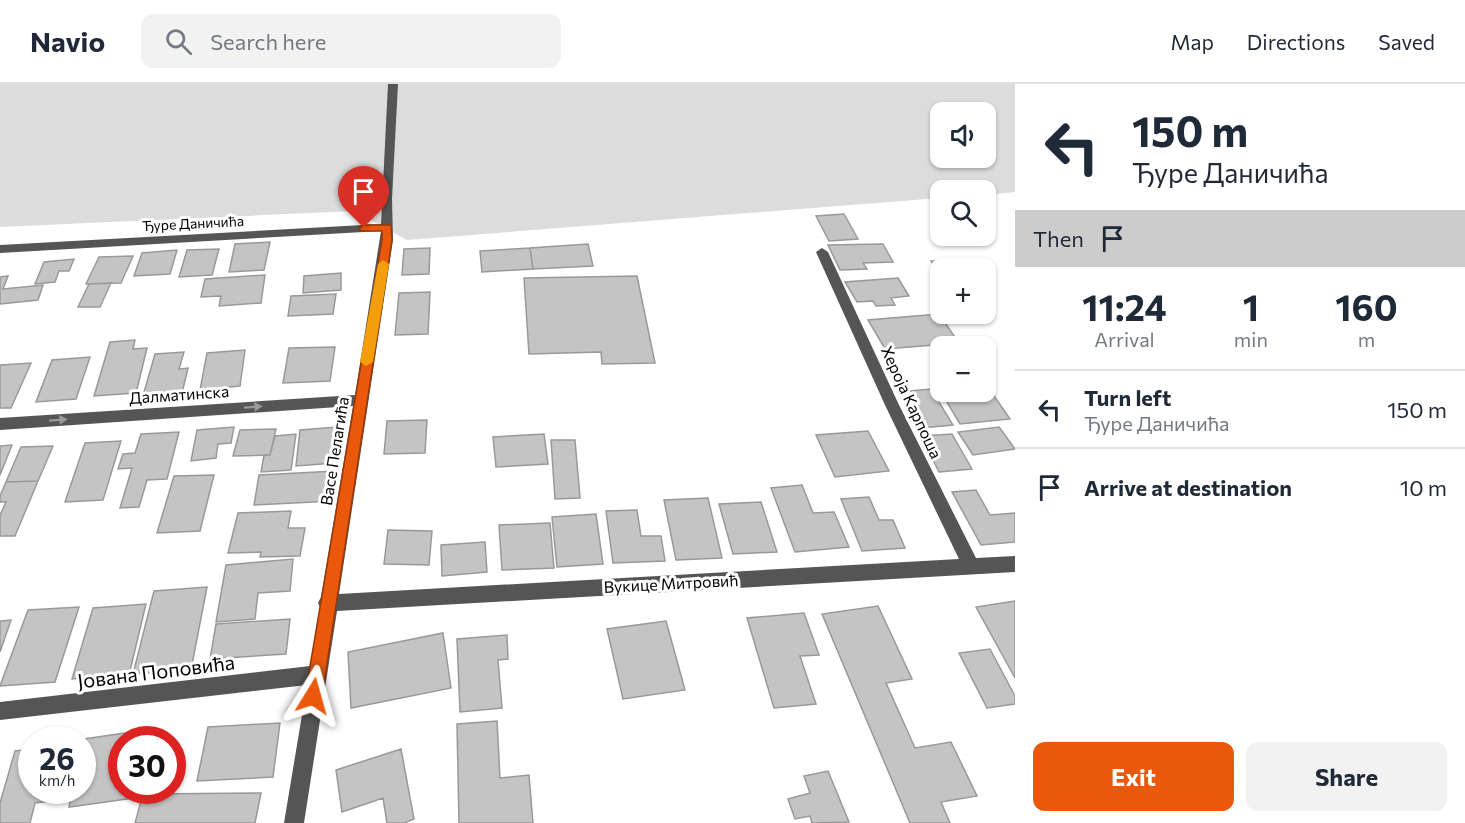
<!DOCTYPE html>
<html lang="en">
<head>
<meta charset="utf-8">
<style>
	body { margin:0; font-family:Commissioner,sans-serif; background:#f2f2f3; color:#1f2937; height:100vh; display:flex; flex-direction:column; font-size:22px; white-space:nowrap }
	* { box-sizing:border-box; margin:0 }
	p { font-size:20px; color:#747a83 }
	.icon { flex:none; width:33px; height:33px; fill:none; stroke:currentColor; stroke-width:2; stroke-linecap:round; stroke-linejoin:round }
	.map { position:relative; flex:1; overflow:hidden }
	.details { display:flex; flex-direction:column; background:#fff; width:450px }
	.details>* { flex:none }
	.banner { background:#fff; color:#1f2937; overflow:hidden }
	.tools { position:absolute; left:930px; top:18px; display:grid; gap:12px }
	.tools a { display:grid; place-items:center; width:66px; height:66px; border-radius:12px; background:#fff; box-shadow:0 2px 4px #0004; font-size:30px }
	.speed { position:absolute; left:18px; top:642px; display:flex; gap:12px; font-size:30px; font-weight:700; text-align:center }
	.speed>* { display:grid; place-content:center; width:78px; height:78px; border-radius:50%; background:#fff; box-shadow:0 2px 4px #0004; line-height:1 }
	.speed small { font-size:15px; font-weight:400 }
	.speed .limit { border:9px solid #d22; background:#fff; color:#111 }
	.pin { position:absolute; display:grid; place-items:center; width:51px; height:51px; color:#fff; margin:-62px -26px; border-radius:50% 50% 50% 0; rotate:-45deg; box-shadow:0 0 6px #0007 }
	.pin .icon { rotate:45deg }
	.me { position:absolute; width:66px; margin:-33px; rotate:8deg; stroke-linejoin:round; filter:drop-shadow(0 0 4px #0008) }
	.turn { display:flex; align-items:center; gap:21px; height:126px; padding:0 18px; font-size:27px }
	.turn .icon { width:78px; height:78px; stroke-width:2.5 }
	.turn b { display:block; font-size:42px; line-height:51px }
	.then { display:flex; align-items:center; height:57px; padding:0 18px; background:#0003; gap:12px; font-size:22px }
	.eta { display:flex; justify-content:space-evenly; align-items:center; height:102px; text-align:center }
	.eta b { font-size:36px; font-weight:700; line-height:42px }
	.cta { display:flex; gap:12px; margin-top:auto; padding:12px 18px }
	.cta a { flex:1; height:69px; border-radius:12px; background:#ea580c; color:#fff; font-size:24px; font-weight:700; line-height:69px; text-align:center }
	.cta a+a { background:#f2f2f3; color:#1f2937 }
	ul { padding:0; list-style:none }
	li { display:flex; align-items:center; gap:18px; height:78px; padding:0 18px; border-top:2px solid #e0e1e3 }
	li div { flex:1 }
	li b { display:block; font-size:22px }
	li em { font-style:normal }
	header { display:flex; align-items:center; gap:36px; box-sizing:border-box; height:84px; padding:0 30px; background:#fff; border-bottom:2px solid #e0e1e3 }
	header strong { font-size:28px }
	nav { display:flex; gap:33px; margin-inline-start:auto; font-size:21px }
	.search { width:420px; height:54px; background:#f2f2f3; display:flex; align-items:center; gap:15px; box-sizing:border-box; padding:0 21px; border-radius:12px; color:#747a83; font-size:22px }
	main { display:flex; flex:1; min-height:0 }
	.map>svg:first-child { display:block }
</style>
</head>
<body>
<header>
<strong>Navio</strong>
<div class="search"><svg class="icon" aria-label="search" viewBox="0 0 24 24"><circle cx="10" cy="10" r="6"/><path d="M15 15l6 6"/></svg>Search here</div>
<nav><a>Map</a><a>Directions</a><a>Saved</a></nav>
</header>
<main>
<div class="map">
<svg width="1015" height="739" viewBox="0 0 1015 739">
	<rect width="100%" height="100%" fill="#fff"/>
	<!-- green -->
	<path fill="#dcdcdc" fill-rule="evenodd" d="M 0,0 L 1015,0 L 1015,108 L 986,111 L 986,106 L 940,106 L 940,114 L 407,156 L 354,127 L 0,143 ZM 940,28 L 986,28 L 986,74 L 940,74 Z"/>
	<!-- building -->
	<path fill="#c4c4c4" stroke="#999" stroke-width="1.5" d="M 844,130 L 858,155 L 829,157 L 816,132 Z
		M 270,158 L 264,186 L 229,188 L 235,160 Z
		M 588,160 L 593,182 L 533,185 L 530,164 Z
		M 883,160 L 893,178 L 863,179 L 867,185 L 840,186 L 828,161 Z
		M 430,164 L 429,190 L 402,191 L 404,165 Z
		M 530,164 L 533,185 L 482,188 L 480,167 Z
		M 219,165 L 212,191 L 179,193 L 187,166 Z
		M 177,166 L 170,190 L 134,192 L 142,169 Z
		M 133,172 L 121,199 L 86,200 L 99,173 Z
		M 74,175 L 69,187 L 59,187 L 55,198 L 35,200 L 44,178 Z
		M 931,177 L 966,177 L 971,184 L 940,184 L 940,192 Z
		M 341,189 L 341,206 L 303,209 L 304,192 Z
		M 265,191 L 261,219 L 219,222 L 221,212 L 201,213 L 205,195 Z
		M 8,192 L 3,205 L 43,201 L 38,216 L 0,220 L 0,193 Z
		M 637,192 L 655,279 L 602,280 L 601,268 L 529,270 L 524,194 Z
		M 898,194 L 909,212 L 891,214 L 895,221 L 876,222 L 873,217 L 857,218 L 845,198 Z
		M 111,199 L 100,223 L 78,223 L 89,200 Z
		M 430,208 L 428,250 L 395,251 L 399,209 Z
		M 336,210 L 333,230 L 288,232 L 291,212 Z
		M 939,230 L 959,259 L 885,265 L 868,236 Z
		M 135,256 L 133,265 L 147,264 L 136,309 L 94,312 L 110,258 Z
		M 335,263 L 330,297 L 283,299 L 289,264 Z
		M 245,266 L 240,302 L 200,306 L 207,269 Z
		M 184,268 L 179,285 L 188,284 L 182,309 L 143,312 L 155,270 Z
		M 90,273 L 76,315 L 36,318 L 52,276 Z
		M 31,279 L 11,324 L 0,324 L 0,281 Z
		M 931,305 L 953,341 L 921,344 L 900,308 Z
		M 986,306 L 990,306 L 1010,335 L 960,340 L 942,310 Z
		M 427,336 L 425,369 L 384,370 L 387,337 Z
		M 234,343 L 231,359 L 218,360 L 216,374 L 191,377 L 197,346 Z
		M 337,343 L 335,379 L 296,382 L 300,346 Z
		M 999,343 L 1015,365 L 973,371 L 958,348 Z
		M 276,345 L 270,371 L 233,372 L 240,346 Z
		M 868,347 L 889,387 L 835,393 L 816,351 Z
		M 179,348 L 167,395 L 147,396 L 139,423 L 120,424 L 132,384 L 118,385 L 123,370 L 135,369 L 141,350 Z
		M 296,350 L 291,386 L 261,388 L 264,371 L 270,371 L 275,352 Z
		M 544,350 L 548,380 L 496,383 L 493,353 Z
		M 952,350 L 972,385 L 939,388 L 921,352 Z
		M 551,356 L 575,356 L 580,414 L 555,415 Z
		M 121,357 L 103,416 L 65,418 L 85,359 Z
		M 12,361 L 0,391 L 0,362 Z
		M 53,362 L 38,397 L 6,398 L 21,363 Z
		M 336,387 L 333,417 L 254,421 L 259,391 Z
		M 214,391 L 200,447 L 157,449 L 174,392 Z
		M 38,397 L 15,452 L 0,452 L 0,431 L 6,418 L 0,418 L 0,412 L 6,398 Z
		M 802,401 L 813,429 L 834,428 L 849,463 L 795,468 L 771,404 Z
		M 976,406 L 990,431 L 1015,429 L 1015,458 L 981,461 L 952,408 Z
		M 869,413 L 879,436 L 893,436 L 905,464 L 862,467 L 841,415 Z
		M 708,414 L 722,474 L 676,476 L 664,416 Z
		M 761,418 L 777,468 L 733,470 L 719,420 Z
		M 637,426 L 641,452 L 661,452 L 665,477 L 613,479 L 606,427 Z
		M 291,427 L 288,444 L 305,444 L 300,472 L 260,473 L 261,468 L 228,469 L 238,429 Z
		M 596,430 L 603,480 L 557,483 L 552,433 Z
		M 550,439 L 554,484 L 502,486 L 499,441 Z
		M 388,446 L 432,447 L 429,481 L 384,480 Z
		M 485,458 L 487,488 L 442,492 L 441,461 Z
		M 293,475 L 290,507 L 258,509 L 255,535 L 216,538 L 226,481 Z
		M 207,503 L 191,586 L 133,590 L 154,507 Z
		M 1015,517 L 1015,594 L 976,523 Z
		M 146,520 L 129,591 L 72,595 L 93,524 Z
		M 878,522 L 912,595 L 886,599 L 915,664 L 951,658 L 977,712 L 941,718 L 950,739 L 910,739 L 822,530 Z
		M 79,523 L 55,598 L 0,602 L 28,526 Z
		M 804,529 L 819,571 L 800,572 L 816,620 L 774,624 L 747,534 Z
		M 290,535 L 286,570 L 210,575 L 216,540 Z
		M 11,536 L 0,568 L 0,537 Z
		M 666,537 L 685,606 L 623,615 L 607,545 Z
		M 443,549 L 451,604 L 351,624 L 348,568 Z
		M 507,551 L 508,575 L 498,576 L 502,624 L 460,628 L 457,555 Z
		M 990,565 L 1015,612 L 1015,620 L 987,624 L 959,569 Z
		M 497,637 L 500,694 L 529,691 L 533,739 L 459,739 L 457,640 Z
		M 280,639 L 273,693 L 197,697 L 208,643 Z
		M 146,646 L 144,656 L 122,656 L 122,706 L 135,706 L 134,714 L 69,723 L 72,706 L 82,706 L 84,655 Z
		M 32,665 L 32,706 L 67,706 L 65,715 L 35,719 L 30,739 L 0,739 L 0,719 L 15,667 Z
		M 401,665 L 414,735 L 404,739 L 387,739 L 383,714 L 342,728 L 336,686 Z
		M 828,687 L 849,738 L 812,739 L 810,732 L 795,735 L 788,715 L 810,709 L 804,692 Z
		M 261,709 L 255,739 L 135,739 L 143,710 Z"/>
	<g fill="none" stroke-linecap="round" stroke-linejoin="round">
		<!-- minor -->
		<path fill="#555" fill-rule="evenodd" d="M 388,0 L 398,0 L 392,114 L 393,156 L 339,510 L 959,475 L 885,321 L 816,168 L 822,164 L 828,168 L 899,321 L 976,474 L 1015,472 L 1015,488 L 337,527 L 304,739 L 284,739 L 307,601 L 0,636 L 0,618 L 310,582 L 320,523 L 318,519 L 321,513 L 353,322 L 0,346 L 0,334 L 355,311 L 381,147 L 0,169 L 0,161 L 381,140 Z"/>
	</g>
	<!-- one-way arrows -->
	<defs><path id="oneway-solid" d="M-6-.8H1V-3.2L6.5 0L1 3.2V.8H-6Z" transform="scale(1.5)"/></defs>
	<g fill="#999">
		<use href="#oneway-solid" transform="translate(253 323) rotate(-4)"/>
		<use href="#oneway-solid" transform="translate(58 336) rotate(-4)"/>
	</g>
	<!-- route -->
	<path fill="#ea580c" stroke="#983908" stroke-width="1.5" d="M 364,141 L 391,141 L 392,156 L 322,612 L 319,618 L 313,621 L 307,618 L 305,612 L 382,156 L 382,147 L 361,147 L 359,144 Z"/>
	<!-- slow -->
	<path fill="#f59e0b" d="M 383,176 L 389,180 L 373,278 L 366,282 L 360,278 L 378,180 Z"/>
	<g text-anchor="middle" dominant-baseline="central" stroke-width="6" stroke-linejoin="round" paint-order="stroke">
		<!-- far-street labels -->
		<g font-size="14" fill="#000" stroke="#fff">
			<text transform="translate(193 139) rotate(-3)">Ђуре Даничића</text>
		</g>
		<!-- street labels -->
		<g font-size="16" fill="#000" stroke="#fff">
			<text transform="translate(179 310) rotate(-4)">Далматинска</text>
			<text transform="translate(912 318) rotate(65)">Хероја Карпоша</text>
			<text transform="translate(334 367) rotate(-81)">Васе Пелагића</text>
			<text transform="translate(671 499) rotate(-3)">Вукице Митровић</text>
		</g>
		<!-- near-street labels -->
		<g font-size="20" fill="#000" stroke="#fff">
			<text transform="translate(156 587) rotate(-7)">Јована Поповића</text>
		</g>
	</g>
</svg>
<div class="tools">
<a><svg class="icon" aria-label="sound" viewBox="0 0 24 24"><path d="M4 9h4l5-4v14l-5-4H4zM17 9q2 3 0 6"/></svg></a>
<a><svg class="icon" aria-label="search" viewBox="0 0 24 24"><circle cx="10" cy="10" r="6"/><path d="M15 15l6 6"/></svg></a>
<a>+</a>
<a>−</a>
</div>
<div class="speed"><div>26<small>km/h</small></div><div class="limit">30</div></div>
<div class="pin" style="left:364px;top:144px;background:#d93025"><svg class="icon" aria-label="arrive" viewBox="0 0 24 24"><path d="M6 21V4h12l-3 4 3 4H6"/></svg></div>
<svg class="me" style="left:313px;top:612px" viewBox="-20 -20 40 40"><path d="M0-17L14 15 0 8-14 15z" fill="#ea580c" stroke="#fff" stroke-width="4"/></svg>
</div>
<section class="details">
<div class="banner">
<div class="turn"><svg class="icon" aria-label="left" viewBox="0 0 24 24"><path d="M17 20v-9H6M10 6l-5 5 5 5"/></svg><div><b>150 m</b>Ђуре Даничића</div></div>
<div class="then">Then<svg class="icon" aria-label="arrive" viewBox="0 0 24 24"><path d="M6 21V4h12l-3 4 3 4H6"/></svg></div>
</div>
<div class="eta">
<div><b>11:24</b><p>Arrival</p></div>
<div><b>1</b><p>min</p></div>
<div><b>160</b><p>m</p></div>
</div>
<ul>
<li><svg class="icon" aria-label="left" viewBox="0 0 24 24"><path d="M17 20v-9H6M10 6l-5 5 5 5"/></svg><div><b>Turn left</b><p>Ђуре Даничића</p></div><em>150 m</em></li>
<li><svg class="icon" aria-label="arrive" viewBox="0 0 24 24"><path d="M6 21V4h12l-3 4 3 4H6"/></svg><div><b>Arrive at destination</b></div><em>10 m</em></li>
</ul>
<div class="cta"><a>Exit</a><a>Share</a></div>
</section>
</main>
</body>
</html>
